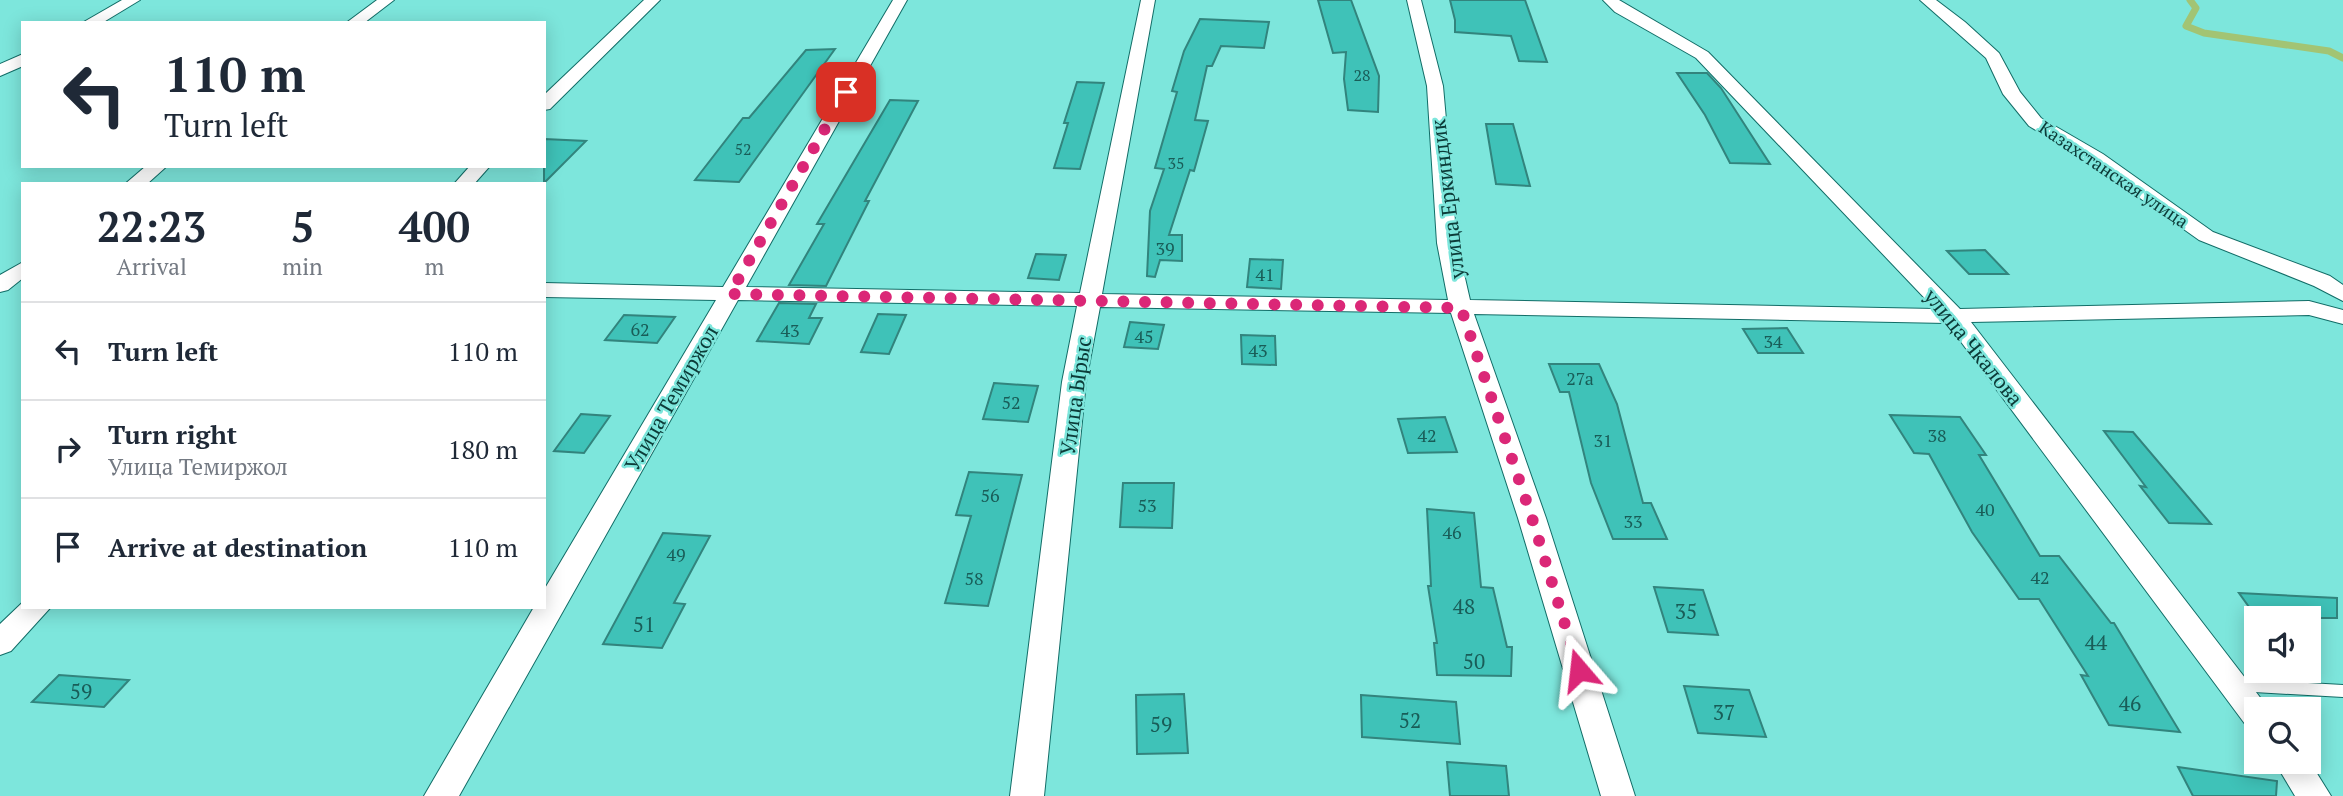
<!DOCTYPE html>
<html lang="en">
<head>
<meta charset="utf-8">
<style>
	body { margin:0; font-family:"PT Serif",serif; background:#f6f6f7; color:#1f2937; height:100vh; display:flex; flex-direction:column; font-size:26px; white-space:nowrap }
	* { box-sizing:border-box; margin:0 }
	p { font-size:23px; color:#747a83 }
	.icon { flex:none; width:38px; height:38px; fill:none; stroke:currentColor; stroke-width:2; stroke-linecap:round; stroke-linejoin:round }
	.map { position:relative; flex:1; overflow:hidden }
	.panel { position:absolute; left:21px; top:182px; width:525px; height:427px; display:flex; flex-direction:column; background:#fff; border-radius:0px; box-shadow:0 4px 18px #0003 }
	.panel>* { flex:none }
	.guide { position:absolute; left:21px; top:21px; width:525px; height:147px; border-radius:0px; box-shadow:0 4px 18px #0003; background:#fff; color:#1f2937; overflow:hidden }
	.tools { position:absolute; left:2244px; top:606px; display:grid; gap:14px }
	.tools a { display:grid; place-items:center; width:77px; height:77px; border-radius:0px; background:#fff; box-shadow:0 4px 18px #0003; font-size:35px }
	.pin { position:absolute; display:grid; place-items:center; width:60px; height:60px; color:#fff; margin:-30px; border-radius:14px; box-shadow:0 4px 10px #0006 }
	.me { position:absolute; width:77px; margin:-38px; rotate:343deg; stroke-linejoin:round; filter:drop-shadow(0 0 5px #0008) }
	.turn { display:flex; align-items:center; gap:24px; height:147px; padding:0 28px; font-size:32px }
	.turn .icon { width:91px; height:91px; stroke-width:2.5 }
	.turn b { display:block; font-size:49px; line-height:60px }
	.eta { display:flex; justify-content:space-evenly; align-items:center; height:119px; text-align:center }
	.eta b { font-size:42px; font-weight:700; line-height:49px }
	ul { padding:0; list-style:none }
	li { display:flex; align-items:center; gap:21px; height:98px; padding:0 28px; border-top:2px solid #e0e1e3 }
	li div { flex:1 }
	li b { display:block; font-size:26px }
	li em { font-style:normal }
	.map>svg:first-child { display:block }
</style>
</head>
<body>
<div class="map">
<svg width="2343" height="796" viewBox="0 0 2343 796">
	<rect width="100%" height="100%" fill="#7de6dc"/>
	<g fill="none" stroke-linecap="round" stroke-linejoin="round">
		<!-- stream -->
		<path stroke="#a2c474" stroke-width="7" d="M 2190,0 L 2196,8 L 2186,26 L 2204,33 L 2329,51 L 2343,58"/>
	</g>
	<!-- building -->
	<path fill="#3fc2b8" stroke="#32847d" stroke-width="2" d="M 1318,0 L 1351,0 L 1379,76 L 1378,112 L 1348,110 L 1344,79 L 1346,52 L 1333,53 Z
		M 1450,0 L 1525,0 L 1547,62 L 1519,61 L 1511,36 L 1455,32 L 1455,20 Z
		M 1200,19 L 1269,22 L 1264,48 L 1221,46 L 1212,66 L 1207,66 L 1195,120 L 1208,121 L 1194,171 L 1190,170 L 1169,235 L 1182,235 L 1182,261 L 1160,260 L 1155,277 L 1147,276 L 1150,211 L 1164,169 L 1155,168 L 1177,92 L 1172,91 L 1184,51 Z
		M 835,49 L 739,182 L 695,180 L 743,118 L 749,118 L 806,50 Z
		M 1677,73 L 1707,73 L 1721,88 L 1770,164 L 1730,163 L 1705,115 Z
		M 1077,82 L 1104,83 L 1080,169 L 1054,168 L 1068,123 L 1064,123 Z
		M 890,100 L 918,101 L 865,201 L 869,201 L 826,286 L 789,285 L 824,224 L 817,224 Z
		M 1486,124 L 1513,124 L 1530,186 L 1496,184 Z
		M 544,139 L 586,141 L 544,183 Z
		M 1985,250 L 2008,274 L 1969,274 L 1947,251 Z
		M 1036,254 L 1066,255 L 1059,280 L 1028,278 Z
		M 1250,259 L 1283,260 L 1281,289 L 1247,287 Z
		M 779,303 L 816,304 L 809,318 L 822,318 L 809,344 L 757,341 Z
		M 878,314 L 906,315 L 889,354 L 861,352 Z
		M 624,315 L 675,317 L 657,343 L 605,340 Z
		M 1130,322 L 1164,325 L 1158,349 L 1124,347 Z
		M 1787,328 L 1803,353 L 1758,353 L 1743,329 Z
		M 1241,335 L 1275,336 L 1276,365 L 1242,364 Z
		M 1549,364 L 1599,364 L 1617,404 L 1643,503 L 1651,503 L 1667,539 L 1613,539 L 1591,483 L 1569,392 L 1560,392 Z
		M 994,383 L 1038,386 L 1028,422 L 983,419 Z
		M 581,414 L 610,416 L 584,453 L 554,451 Z
		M 1890,415 L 1960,417 L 1986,455 L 1979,455 L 2040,556 L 2059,556 L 2111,623 L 2114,623 L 2180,732 L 2109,725 L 2081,675 L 2088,676 L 2039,599 L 2019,599 L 1972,532 L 1929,454 L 1914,453 Z
		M 1445,417 L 1457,452 L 1408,453 L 1398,419 Z
		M 2104,431 L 2133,432 L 2211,524 L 2169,523 L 2140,486 L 2146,487 Z
		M 969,472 L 1022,475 L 988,606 L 945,603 L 971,516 L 956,515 Z
		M 1123,483 L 1174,483 L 1172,528 L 1120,527 Z
		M 1427,509 L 1474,513 L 1481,587 L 1493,588 L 1507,647 L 1512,647 L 1511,676 L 1437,675 L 1434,643 L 1437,643 L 1428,586 L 1431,586 Z
		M 663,533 L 710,536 L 674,603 L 685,604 L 662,648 L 603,644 Z
		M 1654,587 L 1703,590 L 1718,635 L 1668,632 Z
		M 2239,593 L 2337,598 L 2337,618 L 2257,618 Z
		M 59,675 L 129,680 L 104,707 L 32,702 Z
		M 1684,686 L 1749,690 L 1766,737 L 1698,733 Z
		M 1184,694 L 1188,753 L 1137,754 L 1136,695 Z
		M 1361,695 L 1456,702 L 1460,744 L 1362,737 Z
		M 1447,762 L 1506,766 L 1509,796 L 1450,796 Z
		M 2178,767 L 2277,781 L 2276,796 L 2193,796 Z"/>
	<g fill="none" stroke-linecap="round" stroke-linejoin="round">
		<!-- service casing -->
		<g stroke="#126d67" stroke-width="2">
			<path id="service" d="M 2237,679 L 2343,685 L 2343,697 L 2237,691 L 2231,689 L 2229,685 L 2231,681 Z"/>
		</g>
		<!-- minor casing -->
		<g stroke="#126d67" stroke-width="2">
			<path id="minor" d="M 122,0 L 140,0 L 102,23 L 82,23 Z
				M 377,0 L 394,0 L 364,23 L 346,23 Z
				M 644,0 L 660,0 L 550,109 L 544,110 L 544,95 Z
				M 893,0 L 907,0 L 746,287 L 1080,293 L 1141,0 L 1155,0 L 1102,294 L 1448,300 L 1437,243 L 1427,86 L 1407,0 L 1421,0 L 1443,86 L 1457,243 L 1470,300 L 1935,309 L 1696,58 L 1615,12 L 1603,0 L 1619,0 L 1708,52 L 1960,309 L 2309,301 L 2343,310 L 2343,324 L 2309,315 L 1971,322 L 2269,709 L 2256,709 L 2256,728 L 2245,724 L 1947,323 L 1474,314 L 1546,518 L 1635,796 L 1601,796 L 1518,518 L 1451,313 L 1100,307 L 1086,382 L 1044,796 L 1010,796 L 1062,382 L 1077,306 L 738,300 L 459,796 L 424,796 L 534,607 L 544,607 L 544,590 L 716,300 L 544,297 L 544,283 L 723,287 Z
				M 1920,0 L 1936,0 L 1965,22 L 1999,53 L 2020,92 L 2041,118 L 2103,154 L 2213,232 L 2330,276 L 2343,285 L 2343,301 L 2314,286 L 2199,240 L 2089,162 L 2029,126 L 2003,94 L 1986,58 Z
				M 23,54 L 23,66 L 0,76 L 0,64 Z
				M 146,166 L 167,166 L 147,184 L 125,184 Z
				M 470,166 L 490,166 L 474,184 L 454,184 Z
				M 23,262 L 23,278 L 8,290 L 0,292 L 0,275 Z
				M 23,602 L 23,607 L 51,607 L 11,651 L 0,655 L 0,624 Z
				M 2308,759 L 2331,796 L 2295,796 L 2274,761 Z"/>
		</g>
		<!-- service -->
		<use href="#service" fill="#fff" fill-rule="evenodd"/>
		<!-- minor -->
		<use href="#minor" fill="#fff" fill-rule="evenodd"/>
	</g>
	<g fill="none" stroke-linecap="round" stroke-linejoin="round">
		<!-- route -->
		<path stroke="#db2777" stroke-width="12" stroke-dasharray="0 21.6" d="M 846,92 L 730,294 L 1461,308 L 1532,518 L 1579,670"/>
	</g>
	<g text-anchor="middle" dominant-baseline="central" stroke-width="5" stroke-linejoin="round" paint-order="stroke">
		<!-- far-number labels -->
		<g font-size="16" fill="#195d58">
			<text x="1362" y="75">28</text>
			<text x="743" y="149">52</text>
			<text x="1176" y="163">35</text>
		</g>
		<!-- far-street labels -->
		<g font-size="18" fill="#0c3b38" stroke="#7de6dc">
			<text transform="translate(2114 174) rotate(34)">Казахстанская улица</text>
		</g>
		<!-- number labels -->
		<g font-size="18" fill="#195d58">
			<text x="1165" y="248">39</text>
			<text x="1265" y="274">41</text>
			<text x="640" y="329">62</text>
			<text x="790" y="330">43</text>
			<text x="1144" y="336">45</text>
			<text x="1773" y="341">34</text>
			<text x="1258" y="350">43</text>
			<text x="1580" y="378">27а</text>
			<text x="1011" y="402">52</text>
			<text x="1427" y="435">42</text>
			<text x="1937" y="435">38</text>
			<text x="1603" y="440">31</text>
			<text x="990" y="495">56</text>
			<text x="1147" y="505">53</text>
			<text x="1985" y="509">40</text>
			<text x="1633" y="521">33</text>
			<text x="1452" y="532">46</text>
			<text x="676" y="554">49</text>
			<text x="2040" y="577">42</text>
			<text x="974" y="578">58</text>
		</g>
		<!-- street labels -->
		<g font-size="21" fill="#0c3b38" stroke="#7de6dc">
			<text transform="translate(1447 199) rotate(-97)">улица Еркиндик</text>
			<text transform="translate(1974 347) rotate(51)">улица Чкалова</text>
			<text transform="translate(1075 396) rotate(-82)">Улица Ырыс</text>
			<text transform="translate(671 398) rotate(-60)">Улица Темиржол</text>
		</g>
		<!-- near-number labels -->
		<g font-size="21" fill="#195d58">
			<text x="1464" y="606">48</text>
			<text x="1686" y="611">35</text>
			<text x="644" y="624">51</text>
			<text x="2096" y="642">44</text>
			<text x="1474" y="661">50</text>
			<text x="81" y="691">59</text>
			<text x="2130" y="703">46</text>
			<text x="1724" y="712">37</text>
			<text x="1410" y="720">52</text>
			<text x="1161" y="724">59</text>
		</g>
	</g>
</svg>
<div class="tools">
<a><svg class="icon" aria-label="sound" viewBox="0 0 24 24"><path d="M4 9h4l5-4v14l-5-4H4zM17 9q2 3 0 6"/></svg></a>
<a><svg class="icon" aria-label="search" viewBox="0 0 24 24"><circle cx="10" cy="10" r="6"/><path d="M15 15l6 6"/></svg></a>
</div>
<div class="pin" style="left:846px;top:92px;background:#d93025"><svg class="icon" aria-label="arrive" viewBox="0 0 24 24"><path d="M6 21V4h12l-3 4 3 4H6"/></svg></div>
<svg class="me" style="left:1579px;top:670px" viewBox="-20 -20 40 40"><path d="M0-17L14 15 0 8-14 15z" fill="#db2777" stroke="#fff" stroke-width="4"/></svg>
<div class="guide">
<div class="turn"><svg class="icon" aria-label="left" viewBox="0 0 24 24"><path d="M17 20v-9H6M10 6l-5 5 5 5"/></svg><div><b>110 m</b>Turn left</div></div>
</div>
<section class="panel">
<div class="eta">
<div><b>22:23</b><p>Arrival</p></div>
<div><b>5</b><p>min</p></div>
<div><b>400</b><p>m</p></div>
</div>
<ul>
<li><svg class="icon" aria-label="left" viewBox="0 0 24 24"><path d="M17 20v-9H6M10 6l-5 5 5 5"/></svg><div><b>Turn left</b></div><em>110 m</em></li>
<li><svg class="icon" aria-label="right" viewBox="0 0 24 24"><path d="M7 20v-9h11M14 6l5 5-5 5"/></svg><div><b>Turn right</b><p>Улица Темиржол</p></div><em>180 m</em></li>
<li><svg class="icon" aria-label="arrive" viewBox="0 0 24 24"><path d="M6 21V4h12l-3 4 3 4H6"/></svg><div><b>Arrive at destination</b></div><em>110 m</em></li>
</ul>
</section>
</div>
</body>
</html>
